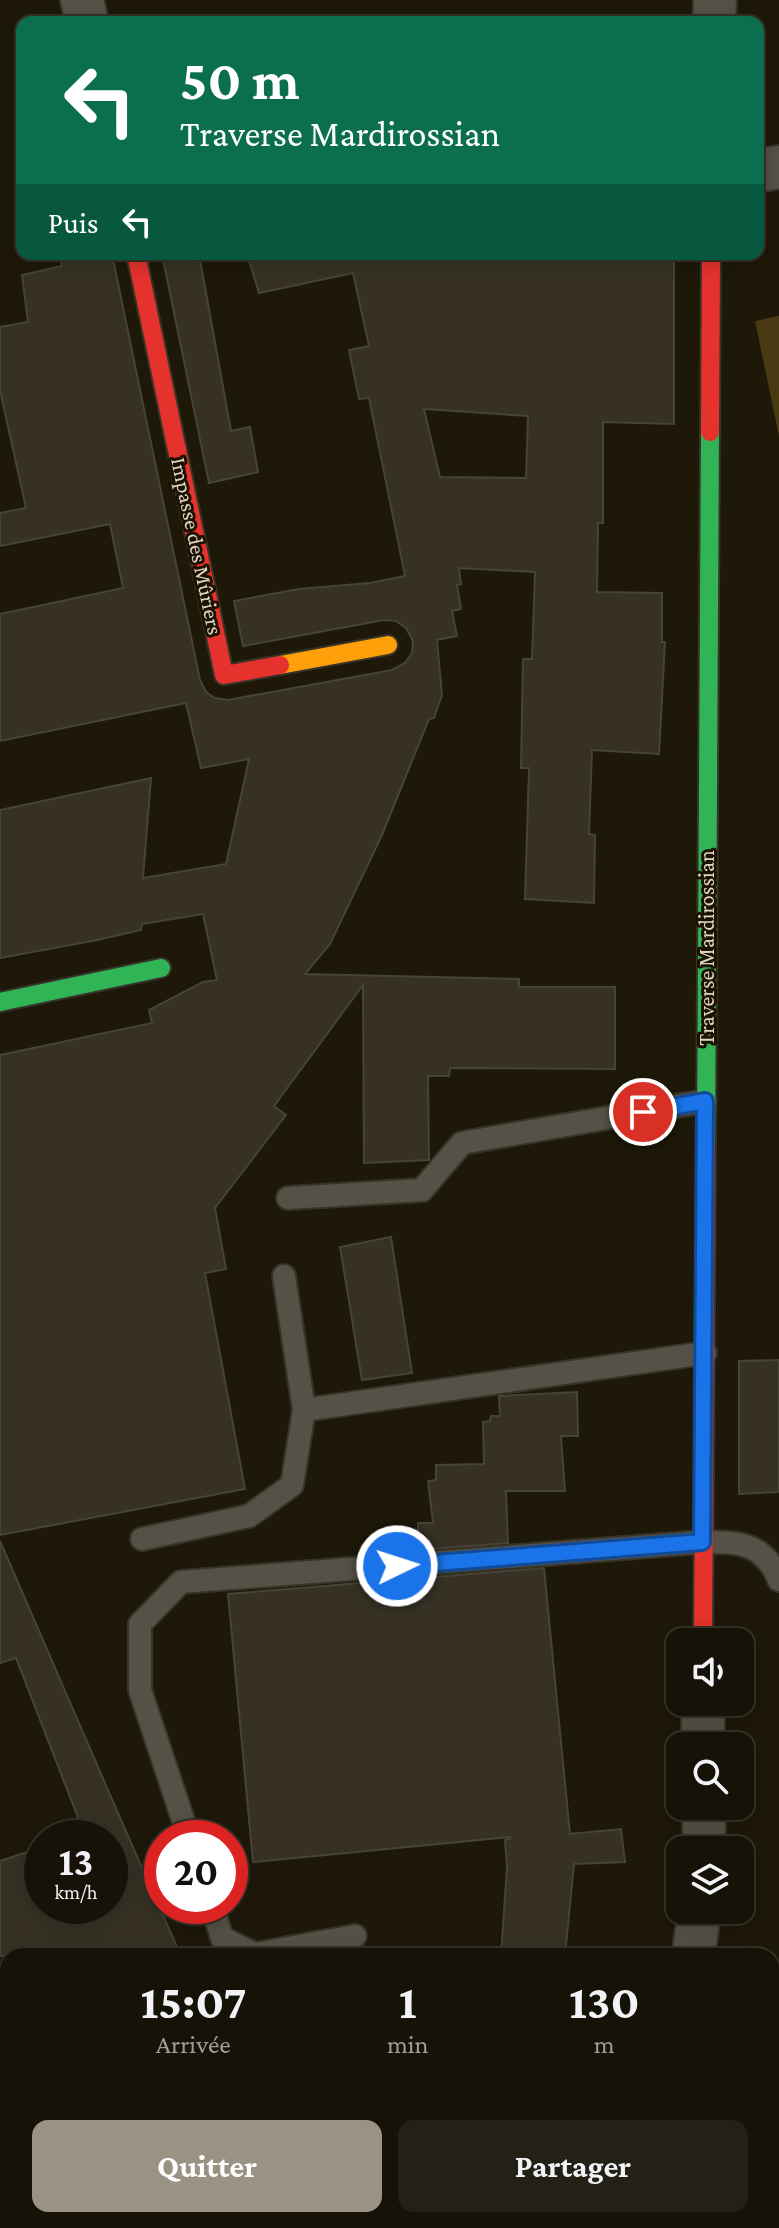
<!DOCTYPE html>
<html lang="fr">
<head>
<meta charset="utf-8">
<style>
	body { margin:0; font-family:"Crimson Pro",serif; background:#232015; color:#f1f3f6; height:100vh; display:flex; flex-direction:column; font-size:30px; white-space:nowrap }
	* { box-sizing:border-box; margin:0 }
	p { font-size:26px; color:#9e9e9b }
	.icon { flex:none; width:44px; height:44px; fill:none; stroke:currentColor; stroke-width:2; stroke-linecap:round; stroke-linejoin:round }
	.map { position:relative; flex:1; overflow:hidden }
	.side { position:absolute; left:0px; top:1948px; width:780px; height:280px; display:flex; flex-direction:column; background:#161207; border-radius:24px 24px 0 0; box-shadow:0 4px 20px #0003,0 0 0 2px #353228 }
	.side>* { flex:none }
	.top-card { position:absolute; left:16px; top:16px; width:748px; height:244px; border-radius:16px; box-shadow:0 4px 20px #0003,0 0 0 2px #353228; background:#0b6e4f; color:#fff; overflow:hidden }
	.fabs { position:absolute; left:666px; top:1628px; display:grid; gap:16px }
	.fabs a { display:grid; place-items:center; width:88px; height:88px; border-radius:16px; background:#161207; box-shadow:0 4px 20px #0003,0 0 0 2px #353228; font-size:40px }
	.speed { position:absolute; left:24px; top:1820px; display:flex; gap:16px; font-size:40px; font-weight:700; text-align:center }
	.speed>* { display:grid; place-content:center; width:104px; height:104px; border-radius:50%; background:#161207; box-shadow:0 4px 20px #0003,0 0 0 2px #353228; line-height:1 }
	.speed small { font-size:20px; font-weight:400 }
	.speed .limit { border:12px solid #d22; background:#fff; color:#111 }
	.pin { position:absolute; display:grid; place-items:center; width:68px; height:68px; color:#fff; margin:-34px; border:4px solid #fff; border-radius:50%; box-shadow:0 2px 8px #0007 }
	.me { position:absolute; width:88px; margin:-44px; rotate:86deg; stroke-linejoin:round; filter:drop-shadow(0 0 6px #0008) }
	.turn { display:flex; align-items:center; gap:28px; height:168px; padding:0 32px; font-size:36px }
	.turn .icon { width:104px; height:104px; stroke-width:2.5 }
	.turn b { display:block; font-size:56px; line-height:68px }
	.then { display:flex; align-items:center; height:76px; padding:0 32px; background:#0003; gap:16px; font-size:30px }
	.eta { display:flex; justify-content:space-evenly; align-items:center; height:136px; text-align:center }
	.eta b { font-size:48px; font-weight:700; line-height:56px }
	.cta { display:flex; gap:16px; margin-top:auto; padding:16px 32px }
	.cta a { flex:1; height:92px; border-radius:16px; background:#9a9383; color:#fff; font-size:32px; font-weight:700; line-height:92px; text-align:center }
	.cta a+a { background:#232015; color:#f1f3f6 }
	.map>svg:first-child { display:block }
</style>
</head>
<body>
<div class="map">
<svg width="779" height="2228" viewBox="0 0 779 2228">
	<rect width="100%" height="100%" fill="#1e1809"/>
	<!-- green -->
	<path fill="#4a3a14" d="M 779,316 L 779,436 L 755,321 Z"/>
	<!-- building -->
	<path fill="#363124" stroke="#484337" stroke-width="2" fill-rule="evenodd" d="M 59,254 L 112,254 L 200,680 L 206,692 L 215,698 L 228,700 L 392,670 L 405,663 L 412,653 L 413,641 L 406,628 L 396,621 L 384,620 L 243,646 L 234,601 L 299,589 L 370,583 L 405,576 L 369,398 L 359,399 L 349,350 L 369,346 L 353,273 L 259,293 L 247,254 L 674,254 L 674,424 L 603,422 L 603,523 L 598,523 L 597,592 L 662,593 L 662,642 L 665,642 L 659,754 L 592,750 L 589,834 L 595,835 L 594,903 L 525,899 L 529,768 L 521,768 L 523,659 L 532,659 L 535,572 L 459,568 L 461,584 L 457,585 L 461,609 L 452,611 L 457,636 L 437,640 L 442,695 L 434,718 L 429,719 L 382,835 L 330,944 L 305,974 L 519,979 L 519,987 L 615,987 L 615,1069 L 450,1068 L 449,1076 L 428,1076 L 429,1160 L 364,1163 L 363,985 L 274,1106 L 286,1115 L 215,1208 L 226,1269 L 205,1273 L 245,1489 L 0,1535 L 0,1055 L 152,1023 L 149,1010 L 203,982 L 217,980 L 203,914 L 142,924 L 141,930 L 97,940 L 0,958 L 0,810 L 151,778 L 143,878 L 226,864 L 249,759 L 201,768 L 186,703 L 0,741 L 0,614 L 123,588 L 110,524 L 0,546 L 0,513 L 26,508 L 0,390 L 0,327 L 28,322 L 22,275 L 62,266 ZM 424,409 L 528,416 L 526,478 L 440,477 Z
		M 162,254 L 199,254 L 231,431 L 250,427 L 258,472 L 209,483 Z
		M 391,1237 L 412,1373 L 362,1380 L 340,1247 Z
		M 779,1360 L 779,1492 L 739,1494 L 739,1361 Z
		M 577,1392 L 578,1436 L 561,1436 L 565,1491 L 506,1491 L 508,1543 L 418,1550 L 418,1523 L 433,1523 L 428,1481 L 436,1480 L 436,1465 L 484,1464 L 483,1422 L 490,1421 L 491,1416 L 500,1416 L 499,1396 Z
		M 0,1541 L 121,1820 L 181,1956 L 0,1956 L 0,1861 L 42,1847 L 42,1906 L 110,1906 L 110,1838 L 86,1838 L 16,1658 L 0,1663 Z
		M 544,1568 L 570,1834 L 621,1829 L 625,1862 L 574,1864 L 565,1956 L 501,1956 L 507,1867 L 505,1840 L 509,1839 L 510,1837 L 253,1862 L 228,1594 Z"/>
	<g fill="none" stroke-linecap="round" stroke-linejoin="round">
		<!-- lane casing -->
		<g stroke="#373329" stroke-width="26">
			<path id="lane" d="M 288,1198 L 422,1190 L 462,1143 L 705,1101
				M 304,1410 L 705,1353
				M 142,1539 L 249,1516 L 292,1485 L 304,1410 L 284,1276
				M 189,1838 L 140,1690 L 140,1624 L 181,1582 L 702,1542 C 738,1542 764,1542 779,1580
				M 212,1906 L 222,1938 L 255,1954 L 355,1936"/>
		</g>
		<!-- street casing -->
		<g stroke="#373329" stroke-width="46">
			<path id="street" d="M 82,0 L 87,22
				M 714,22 L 715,0
				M 758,171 L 779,167
				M 703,1702 L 703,1746
				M 704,1806 L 704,1850
				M 693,1956 L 700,1910
				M 719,2220 L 720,2228"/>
		</g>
		<!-- fast casing -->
		<g stroke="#373329" stroke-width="22">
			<path id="fast" d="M 0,1002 L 161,968
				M 706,1143 L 710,432"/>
		</g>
		<!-- slow casing -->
		<g stroke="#373329" stroke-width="22">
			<path id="slow" d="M 280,665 L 388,645"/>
		</g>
		<!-- jam casing -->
		<g stroke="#373329" stroke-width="22">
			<path id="jam" d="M 136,254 L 224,675 L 280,665
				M 710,432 L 711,254
				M 703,1642 L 706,1143"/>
		</g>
		<!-- lane -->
		<use href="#lane" stroke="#565146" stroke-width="22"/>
		<!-- street -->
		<use href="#street" stroke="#565146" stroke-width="42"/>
		<!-- fast -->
		<use href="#fast" stroke="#30b455" stroke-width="18"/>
		<!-- slow -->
		<use href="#slow" stroke="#ff9f0a" stroke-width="18"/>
		<!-- jam -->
		<use href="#jam" stroke="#e5322d" stroke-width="18"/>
	</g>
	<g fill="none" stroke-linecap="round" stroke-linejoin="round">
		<!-- route casing -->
		<g stroke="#114b97" stroke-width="20">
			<path id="route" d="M 397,1566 L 702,1542 L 705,1101 L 643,1112"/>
		</g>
		<!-- route -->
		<use href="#route" stroke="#1a73e8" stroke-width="14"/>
	</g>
	<g text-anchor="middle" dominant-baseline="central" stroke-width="6" stroke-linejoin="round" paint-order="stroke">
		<!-- street labels -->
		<g font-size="22" fill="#dcd5c5" stroke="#1d1100">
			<text transform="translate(197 546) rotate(78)">Impasse des Mûriers</text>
			<text transform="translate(706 948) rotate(-90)">Traverse Mardirossian</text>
		</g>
	</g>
</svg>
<div class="fabs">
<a><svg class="icon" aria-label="sound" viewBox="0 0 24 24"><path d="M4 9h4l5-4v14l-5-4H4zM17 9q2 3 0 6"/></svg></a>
<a><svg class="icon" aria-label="search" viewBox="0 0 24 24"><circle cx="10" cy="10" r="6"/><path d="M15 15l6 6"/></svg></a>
<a><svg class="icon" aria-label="layers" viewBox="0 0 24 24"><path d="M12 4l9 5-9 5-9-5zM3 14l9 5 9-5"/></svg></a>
</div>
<div class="speed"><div>13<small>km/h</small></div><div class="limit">20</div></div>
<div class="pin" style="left:643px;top:1112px;background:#d93025"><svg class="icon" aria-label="arrive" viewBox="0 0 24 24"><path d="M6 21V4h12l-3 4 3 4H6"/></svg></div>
<svg class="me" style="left:397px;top:1566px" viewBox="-20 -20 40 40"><circle r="17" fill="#1a73e8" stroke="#fff" stroke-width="3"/><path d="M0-11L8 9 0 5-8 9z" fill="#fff"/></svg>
<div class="top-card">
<div class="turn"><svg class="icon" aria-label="left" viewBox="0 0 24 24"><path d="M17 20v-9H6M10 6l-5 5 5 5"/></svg><div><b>50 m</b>Traverse Mardirossian</div></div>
<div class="then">Puis<svg class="icon" aria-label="left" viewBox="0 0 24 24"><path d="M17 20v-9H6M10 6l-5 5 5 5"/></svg></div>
</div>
<section class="side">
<div class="eta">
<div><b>15:07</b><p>Arrivée</p></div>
<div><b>1</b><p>min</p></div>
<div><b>130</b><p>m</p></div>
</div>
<div class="cta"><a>Quitter</a><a>Partager</a></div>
</section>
</div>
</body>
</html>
